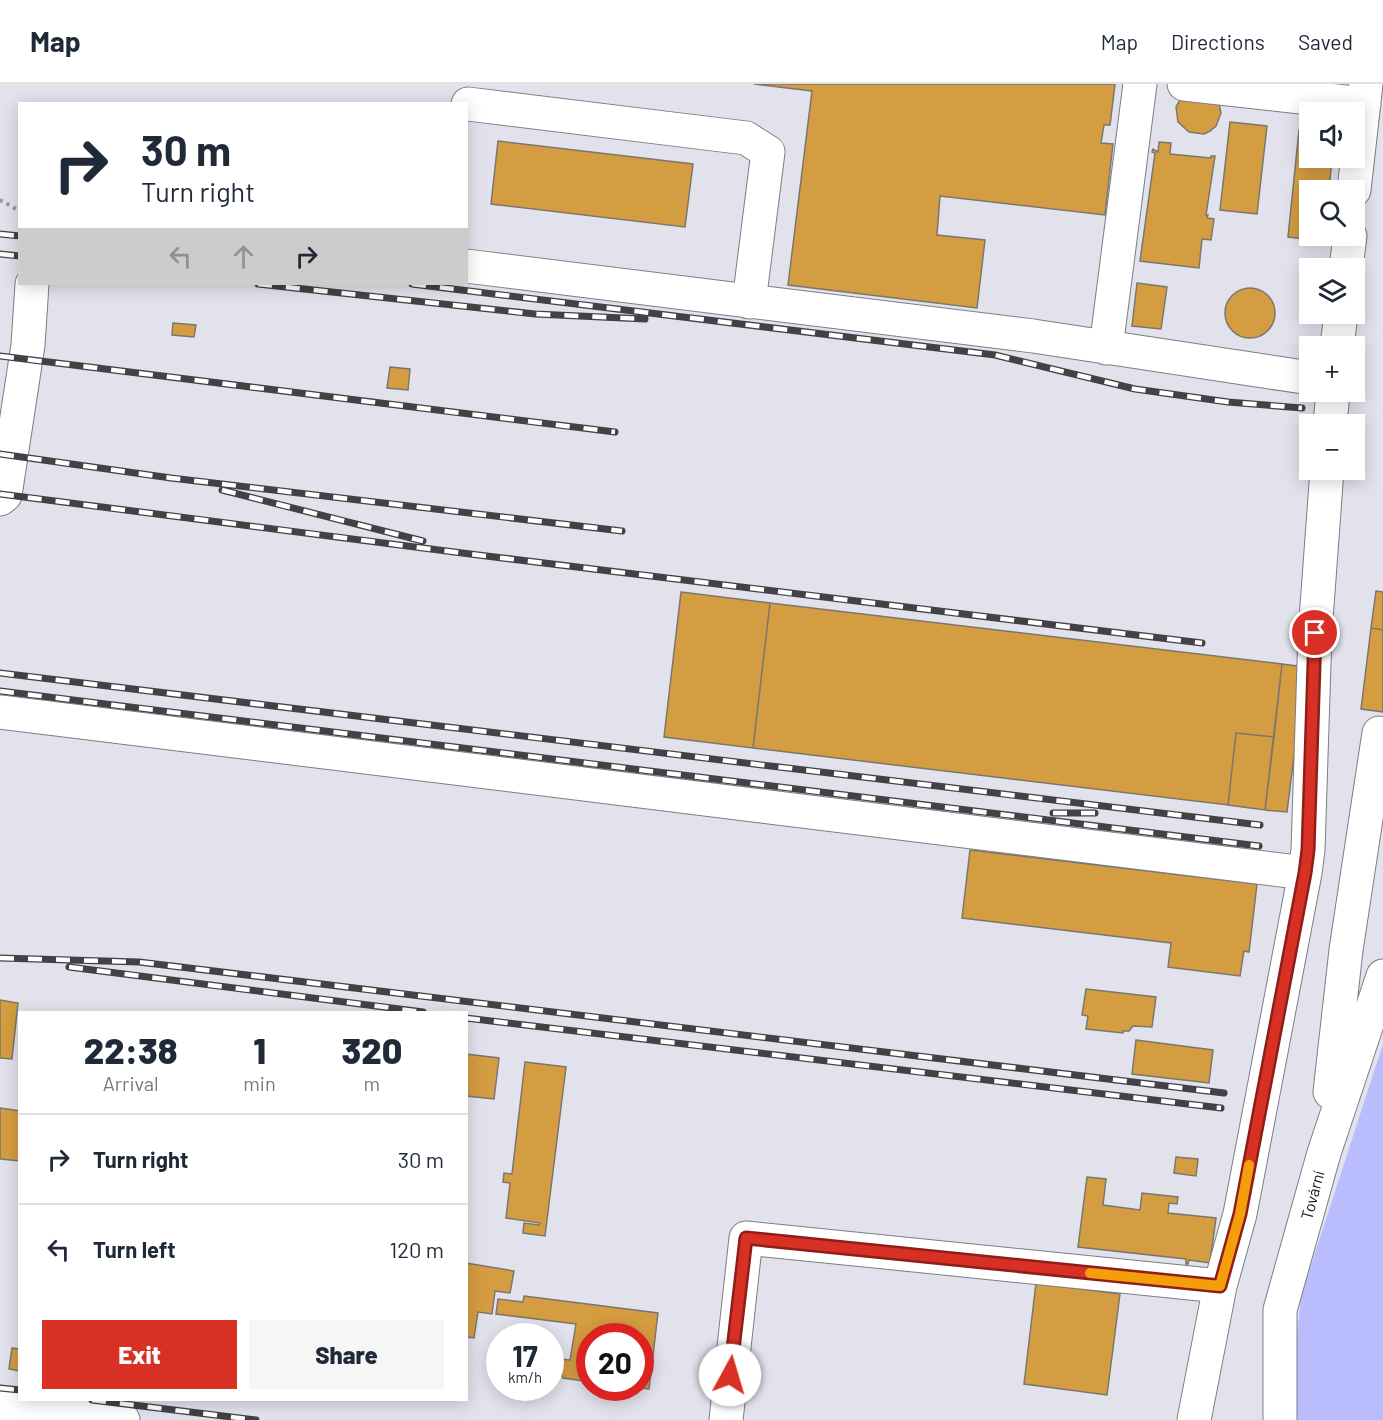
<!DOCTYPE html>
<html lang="en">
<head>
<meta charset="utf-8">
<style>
	body { margin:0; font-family:Barlow,sans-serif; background:#f6f6f7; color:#1f2937; height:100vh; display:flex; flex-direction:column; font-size:22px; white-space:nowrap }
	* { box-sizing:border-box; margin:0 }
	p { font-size:20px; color:#747a83 }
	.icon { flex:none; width:33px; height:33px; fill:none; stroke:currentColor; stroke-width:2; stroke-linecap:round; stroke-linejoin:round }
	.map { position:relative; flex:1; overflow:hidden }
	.details { position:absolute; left:18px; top:927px; width:450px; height:390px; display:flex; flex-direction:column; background:#fff; border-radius:0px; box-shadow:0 3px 15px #0003 }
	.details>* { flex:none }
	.banner { position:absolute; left:18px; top:18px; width:450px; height:183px; border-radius:0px; box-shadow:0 3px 15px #0003; background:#fff; color:#1f2937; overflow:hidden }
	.controls { position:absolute; left:1299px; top:18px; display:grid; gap:12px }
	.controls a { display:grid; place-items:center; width:66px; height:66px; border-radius:0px; background:#fff; box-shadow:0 3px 15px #0003; font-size:30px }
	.speed { position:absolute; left:486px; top:1239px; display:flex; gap:12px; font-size:30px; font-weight:700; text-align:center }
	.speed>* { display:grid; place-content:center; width:78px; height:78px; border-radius:50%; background:#fff; box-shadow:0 3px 15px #0003; line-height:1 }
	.speed small { font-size:15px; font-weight:400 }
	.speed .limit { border:9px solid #d22; background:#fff; color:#111 }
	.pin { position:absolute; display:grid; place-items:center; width:51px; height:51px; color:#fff; margin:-26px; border:3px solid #fff; border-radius:50%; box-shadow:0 2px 6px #0007 }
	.me { position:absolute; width:66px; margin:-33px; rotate:6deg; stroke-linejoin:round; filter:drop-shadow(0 0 4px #0008) }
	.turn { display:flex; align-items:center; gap:21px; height:126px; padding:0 24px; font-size:27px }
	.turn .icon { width:78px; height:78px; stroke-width:2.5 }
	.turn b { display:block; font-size:42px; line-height:51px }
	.lanes { display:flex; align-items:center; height:57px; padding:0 24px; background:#0003; justify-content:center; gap:30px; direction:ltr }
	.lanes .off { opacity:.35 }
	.eta { display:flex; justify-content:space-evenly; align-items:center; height:102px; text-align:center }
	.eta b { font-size:36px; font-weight:800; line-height:42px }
	.action { display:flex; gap:12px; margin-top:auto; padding:12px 24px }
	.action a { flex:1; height:69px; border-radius:0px; background:#d93025; color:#fff; font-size:24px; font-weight:800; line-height:69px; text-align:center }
	.action a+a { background:#f6f6f7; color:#1f2937 }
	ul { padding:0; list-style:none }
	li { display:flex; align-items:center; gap:18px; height:90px; padding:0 24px; border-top:2px solid #e0e1e3 }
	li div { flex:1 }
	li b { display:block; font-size:22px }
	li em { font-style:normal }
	header { display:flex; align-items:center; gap:36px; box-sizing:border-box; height:84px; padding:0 30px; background:#fff; border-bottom:2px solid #e0e1e3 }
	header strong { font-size:28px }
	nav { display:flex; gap:33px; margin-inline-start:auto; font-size:21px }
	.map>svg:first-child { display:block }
</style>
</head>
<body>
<header>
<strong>Map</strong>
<nav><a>Map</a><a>Directions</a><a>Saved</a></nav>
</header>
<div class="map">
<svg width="1383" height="1336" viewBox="0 0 1383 1336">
	<rect width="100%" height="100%" fill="#e1e2ec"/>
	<!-- green -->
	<path fill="#b9bcfd" d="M 1383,960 L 1383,1336 L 1297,1336 L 1295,1271 L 1301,1212 Z"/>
	<!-- building -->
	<path fill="#d59d41" stroke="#7b766e" stroke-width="1.5" d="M 754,0 L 1115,0 L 1110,41 L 1104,41 L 1101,59 L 1113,60 L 1105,131 L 940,112 L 937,151 L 985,156 L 977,224 L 788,201 L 812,7 Z
		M 1184,9 L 1218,15 L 1221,29 L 1216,42 L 1210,47 L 1204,50 L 1189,48 L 1178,38 L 1176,23 Z
		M 1230,38 L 1267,42 L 1257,130 L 1220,126 Z
		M 1299,46 L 1310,47 L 1310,74 L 1332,74 L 1329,106 L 1310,106 L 1310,152 L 1325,152 L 1324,157 L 1288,153 Z
		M 498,57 L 693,80 L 685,143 L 491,120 Z
		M 1159,58 L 1171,59 L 1170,70 L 1211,74 L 1211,72 L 1215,72 L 1206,131 L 1208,131 L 1207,134 L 1214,135 L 1211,156 L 1202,155 L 1199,184 L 1140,177 L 1155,69 L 1152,68 L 1153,65 L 1158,68 Z
		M 1137,199 L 1167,203 L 1161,245 L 1132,242 Z
		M1225 229a25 25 0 1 1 50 0a25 25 0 1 1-50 0Z
		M 173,239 L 196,241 L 194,253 L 172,251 Z
		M 390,283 L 410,285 L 408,306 L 387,304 Z
		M 1376,507 L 1383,508 L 1383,546 L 1371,544 Z
		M 681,508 L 770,519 L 753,664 L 664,653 Z
		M 770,519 L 1282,580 L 1274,653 L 1236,649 L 1228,721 L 753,664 Z
		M 1371,544 L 1383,546 L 1383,628 L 1361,625 Z
		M 1282,580 L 1305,583 L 1287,728 L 1265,726 Z
		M 1236,649 L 1274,653 L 1265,726 L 1228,721 Z
		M 970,766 L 1257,800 L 1249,868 L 1244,867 L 1240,892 L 1168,883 L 1171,859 L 962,834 Z
		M 1086,905 L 1156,913 L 1152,943 L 1133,942 L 1129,947 L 1123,947 L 1123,949 L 1086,945 L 1088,932 L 1082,931 Z
		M 0,916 L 18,919 L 12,975 L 0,974 Z
		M 1136,956 L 1213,966 L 1209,999 L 1132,990 Z
		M 466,970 L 499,974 L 494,1015 L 466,1012 Z
		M 525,978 L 566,983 L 545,1152 L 523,1149 L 524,1139 L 539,1141 L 540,1139 L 506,1134 L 510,1099 L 503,1098 L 504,1089 L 512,1090 Z
		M 0,1024 L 20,1027 L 20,1077 L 0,1075 Z
		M 1176,1073 L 1198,1075 L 1196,1092 L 1174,1089 Z
		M 1087,1093 L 1106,1095 L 1103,1121 L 1140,1126 L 1142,1109 L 1178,1113 L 1177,1120 L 1169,1119 L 1168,1129 L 1216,1134 L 1210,1179 L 1189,1176 L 1188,1180 L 1186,1180 L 1186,1175 L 1078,1163 Z
		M 466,1179 L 514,1187 L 510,1209 L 495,1207 L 492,1230 L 478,1228 L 474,1254 L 466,1253 Z
		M 1036,1199 L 1120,1210 L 1107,1311 L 1024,1300 Z
		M 524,1212 L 658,1229 L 649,1305 L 640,1304 L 640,1252 L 590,1252 L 590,1298 L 563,1294 L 558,1285 L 560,1275 L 570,1276 L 576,1240 L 496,1230 L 498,1215 L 523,1218 Z
		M 12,1264 L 20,1265 L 20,1287 L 9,1285 Z"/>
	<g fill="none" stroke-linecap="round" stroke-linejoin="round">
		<!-- minor casing -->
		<g stroke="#7c7d86" stroke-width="35">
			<path id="minor" d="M 1184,0 L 1364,20
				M 468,20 L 746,54 L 768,68 L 749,218
				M 1354,106 L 1366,0
				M 466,182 L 1033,252 L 1310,294
				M 1346,184 L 1350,152
				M 1337,262 L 1341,230
				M 1106,264 L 1140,0
				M 1330,340 L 1333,308
				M 0,415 L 5,411 L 28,261 L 32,200
				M 0,628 L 1305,789
				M 1330,1008 L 1346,866 L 1379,649
				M 0,1321 L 123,1336
				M 726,1336 L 746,1154 L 1220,1202
				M 1194,1336 L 1220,1202 L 1240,1130 L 1305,789 L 1308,766 L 1315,549 L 1327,386
				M 1280,1336 L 1280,1226 L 1324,1069 L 1383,892"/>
		</g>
		<!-- path -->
		<path stroke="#95959d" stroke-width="4" stroke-dasharray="3 4.5" stroke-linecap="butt" d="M 0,116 L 20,127"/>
		<!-- minor -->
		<use href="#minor" stroke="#fff" stroke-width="33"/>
		<!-- rail casing -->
		<g stroke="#414146" stroke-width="7">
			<path id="rail" d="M 0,150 L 20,152
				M 0,170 L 20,172
				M 258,200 L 535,230 L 645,235
				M 412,200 L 995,271 L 1135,305 L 1228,318 L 1302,324
				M 0,272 L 615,348
				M 0,370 L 171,394 L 622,447
				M 222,406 L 423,457
				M 0,410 L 478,471 L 1202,559
				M 0,589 L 1260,741
				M 0,607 L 1259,762
				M 1053,729 L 1095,729
				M 0,874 L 139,878 L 1224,1009
				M 69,883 L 423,928
				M 466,934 L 1221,1024
				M 0,1304 L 20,1306
				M 92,1316 L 256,1336"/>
		</g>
		<!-- rail -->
		<use href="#rail" stroke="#fff" stroke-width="4.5" stroke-dasharray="14" stroke-linecap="butt"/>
	</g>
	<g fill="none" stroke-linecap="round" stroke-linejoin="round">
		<!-- route casing -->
		<g stroke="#8d1f18" stroke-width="15">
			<path id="route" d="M 730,1291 L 746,1154 L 1220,1202 L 1240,1130 L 1305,789 L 1308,766 L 1315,549"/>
		</g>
		<!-- route -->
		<use href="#route" stroke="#d93025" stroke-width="10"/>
		<!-- slow -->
		<path stroke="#f59e0b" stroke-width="10" d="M 1090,1189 L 1220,1202 L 1240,1130 L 1249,1081"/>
	</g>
	<g text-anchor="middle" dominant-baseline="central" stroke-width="6" stroke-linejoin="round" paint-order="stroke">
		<!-- street labels -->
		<g font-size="16" fill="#131316" stroke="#fff">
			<text transform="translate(1312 1111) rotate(-75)">Tovární</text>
		</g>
	</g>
</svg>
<div class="controls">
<a><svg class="icon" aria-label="sound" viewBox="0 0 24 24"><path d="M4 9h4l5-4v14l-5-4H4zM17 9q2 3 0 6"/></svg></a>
<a><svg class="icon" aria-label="search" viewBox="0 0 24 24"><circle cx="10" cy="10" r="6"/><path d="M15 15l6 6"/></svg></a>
<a><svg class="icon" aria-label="layers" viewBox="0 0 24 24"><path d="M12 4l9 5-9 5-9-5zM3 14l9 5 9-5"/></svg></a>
<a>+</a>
<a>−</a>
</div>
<div class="speed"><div>17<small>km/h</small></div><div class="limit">20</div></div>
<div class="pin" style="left:1315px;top:549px;background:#d93025"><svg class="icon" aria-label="arrive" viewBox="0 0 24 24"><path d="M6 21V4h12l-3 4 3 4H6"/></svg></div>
<svg class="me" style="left:730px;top:1291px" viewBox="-20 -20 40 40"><circle r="19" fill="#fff"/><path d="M0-13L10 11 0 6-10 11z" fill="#d93025"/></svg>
<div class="banner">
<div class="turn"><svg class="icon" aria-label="right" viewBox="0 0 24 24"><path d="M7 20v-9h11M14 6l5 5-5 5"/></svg><div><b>30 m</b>Turn right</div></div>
<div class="lanes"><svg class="icon off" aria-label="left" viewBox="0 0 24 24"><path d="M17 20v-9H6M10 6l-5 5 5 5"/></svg><svg class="icon off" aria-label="ahead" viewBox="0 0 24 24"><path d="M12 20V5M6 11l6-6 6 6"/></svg><svg class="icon" aria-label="right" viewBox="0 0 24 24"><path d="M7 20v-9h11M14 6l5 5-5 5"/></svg></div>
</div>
<section class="details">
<div class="eta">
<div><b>22:38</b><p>Arrival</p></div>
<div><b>1</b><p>min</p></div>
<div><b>320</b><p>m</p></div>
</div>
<ul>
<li><svg class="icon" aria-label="right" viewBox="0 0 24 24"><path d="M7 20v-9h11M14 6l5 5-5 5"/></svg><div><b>Turn right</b></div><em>30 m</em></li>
<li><svg class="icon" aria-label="left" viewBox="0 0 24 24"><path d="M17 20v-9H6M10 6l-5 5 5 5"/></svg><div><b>Turn left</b></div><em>120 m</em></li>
</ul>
<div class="action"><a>Exit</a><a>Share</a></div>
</section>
</div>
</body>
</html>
